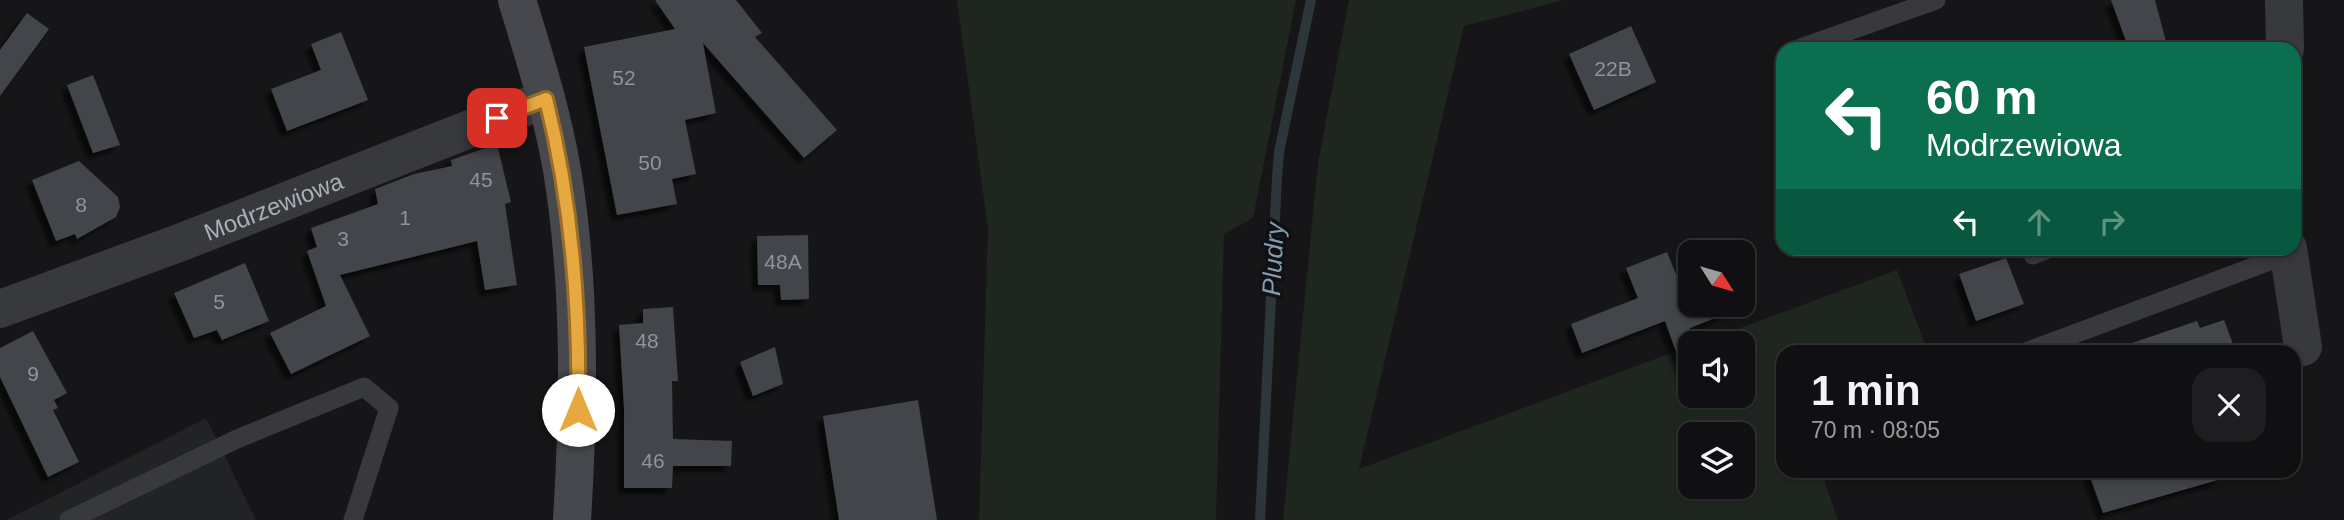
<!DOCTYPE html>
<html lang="en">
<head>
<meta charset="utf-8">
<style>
	body { margin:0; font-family:Helvetica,sans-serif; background:#1e1e20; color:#f1f3f6; height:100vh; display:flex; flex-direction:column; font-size:26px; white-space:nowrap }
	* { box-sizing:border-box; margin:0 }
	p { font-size:23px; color:#9c9d9f }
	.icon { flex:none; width:38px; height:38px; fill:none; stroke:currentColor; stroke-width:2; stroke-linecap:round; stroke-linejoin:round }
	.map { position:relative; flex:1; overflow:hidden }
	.panel { position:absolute; left:1776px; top:345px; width:525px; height:133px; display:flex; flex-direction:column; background:#101012; border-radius:21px; box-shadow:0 4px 10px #0003,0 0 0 2px #303032 }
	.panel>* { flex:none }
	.guide { position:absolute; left:1776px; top:42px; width:525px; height:214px; border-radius:21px; box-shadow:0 4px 10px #0003,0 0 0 2px #303032; background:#0b6e4f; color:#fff; overflow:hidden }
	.needle { width:46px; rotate:127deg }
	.buttons { position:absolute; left:1678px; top:240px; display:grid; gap:14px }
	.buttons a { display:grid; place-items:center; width:77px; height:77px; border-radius:14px; background:#101012; box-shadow:0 4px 10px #0003,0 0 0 2px #303032; font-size:35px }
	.pin { position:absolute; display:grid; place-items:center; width:60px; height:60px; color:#fff; margin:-30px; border-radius:14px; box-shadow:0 4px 10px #0006 }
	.me { position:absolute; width:77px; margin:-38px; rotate:0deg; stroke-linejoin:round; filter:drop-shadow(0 0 5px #0008) }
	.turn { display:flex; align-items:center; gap:24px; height:147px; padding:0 35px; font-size:32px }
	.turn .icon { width:91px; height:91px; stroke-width:2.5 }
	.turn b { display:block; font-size:49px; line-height:60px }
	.lanes { display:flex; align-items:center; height:66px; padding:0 35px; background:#0003; justify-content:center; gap:35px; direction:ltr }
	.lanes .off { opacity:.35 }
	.round { display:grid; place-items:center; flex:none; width:74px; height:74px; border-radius:21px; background:#1e1e20 }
	.overview { display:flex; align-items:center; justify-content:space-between; height:119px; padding:0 35px }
	h1 { font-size:42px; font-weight:600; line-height:52px }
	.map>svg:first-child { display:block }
</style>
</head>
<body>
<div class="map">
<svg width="2344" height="520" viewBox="0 0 2344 520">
	<defs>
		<filter id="shadow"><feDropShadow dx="-6" dy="6" stdDeviation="2" flood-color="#0009"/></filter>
	</defs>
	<rect width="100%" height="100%" fill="#161618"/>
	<!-- built -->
	<path fill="#222325" d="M 206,418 L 256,520 L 7,520 Z"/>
	<!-- green -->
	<path fill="#1f261f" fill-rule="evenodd" d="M 957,0 L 1296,0 L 1253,218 L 1224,234 L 1216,520 L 979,520 L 988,229 Z
		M 1349,0 L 1564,0 L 1464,26 L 1359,469 L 1690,346 L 1690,396 L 1743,396 L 1743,343 L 1700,343 L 1897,270 L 1928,352 L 1783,352 L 1783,471 L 1821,471 L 1838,520 L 1283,520 L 1318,163 ZM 1690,434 L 1743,434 L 1743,486 L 1690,486 Z"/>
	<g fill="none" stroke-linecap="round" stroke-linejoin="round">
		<!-- stream -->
		<path stroke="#2d363b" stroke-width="10" d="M 1260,520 L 1277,178 L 1279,152 L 1311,0"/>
	</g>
	<!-- building -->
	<path fill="#434448" filter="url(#shadow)" d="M 655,0 L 736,0 L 762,33 L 755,37 L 837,130 L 804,158 L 703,43 L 716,113 L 685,120 L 696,174 L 672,179 L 677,204 L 617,215 L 584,47 L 675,29 Z
		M 2111,0 L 2155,0 L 2168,49 L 2129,49 Z
		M 27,13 L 49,29 L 0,96 L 0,50 Z
		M 1631,26 L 1656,82 L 1594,110 L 1569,54 Z
		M 341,32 L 368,100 L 287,131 L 271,89 L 321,70 L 311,44 Z
		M 93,75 L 120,145 L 93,153 L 67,85 Z
		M 497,144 L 511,202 L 505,204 L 517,285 L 485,290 L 477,241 L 340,275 L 370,336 L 291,374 L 270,333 L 326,306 L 307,251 L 317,247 L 311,228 L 378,204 L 375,189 L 414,174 L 452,166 L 451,160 Z
		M 79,161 L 118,197 L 120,207 L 116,217 L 77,239 L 75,234 L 56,241 L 32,180 Z
		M 808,235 L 809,299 L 781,300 L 780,285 L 758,285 L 757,236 Z
		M 1667,252 L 1683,292 L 1690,289 L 1690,304 L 1745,304 L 1745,306 L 1690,328 L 1690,381 L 1687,382 L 1665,321 L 1582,353 L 1571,324 L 1638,298 L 1626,268 Z
		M 2006,258 L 2024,304 L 1976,321 L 1959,274 Z
		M 245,263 L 269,321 L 222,340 L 217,330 L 194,338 L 174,293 Z
		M 673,307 L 678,381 L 672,381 L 673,439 L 732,441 L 731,466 L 673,466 L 672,488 L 624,488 L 624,408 L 619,325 L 643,323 L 643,309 Z
		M 2224,320 L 2236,352 L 2121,352 L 2120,347 L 2197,321 L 2200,328 Z
		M 33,331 L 67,393 L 54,400 L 58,408 L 53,410 L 79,462 L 48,477 L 0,377 L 0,348 Z
		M 775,347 L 783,384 L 753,396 L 740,362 Z
		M 918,400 L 937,520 L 839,520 L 823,416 Z
		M 2088,471 L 2219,471 L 2221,479 L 2103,513 Z"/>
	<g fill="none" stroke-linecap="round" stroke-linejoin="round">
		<!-- lane -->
		<path stroke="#38393d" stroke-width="19" d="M 1798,49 L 1936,0
			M 2033,255 L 2051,248
			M 2026,352 L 2288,254
			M 69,520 L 237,439 L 364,387 L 389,408 L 353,520"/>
		<!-- street -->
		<g stroke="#38393d" stroke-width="38">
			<path d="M 2284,0 L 2285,49"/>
			<path d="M 2288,248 L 2303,347"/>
			<path id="s1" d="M 0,309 L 179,243 L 546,99"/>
		</g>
		<!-- secondary -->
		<path stroke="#46484d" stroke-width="38" d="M 517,0 C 534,56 552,112 562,170 C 581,285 579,404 572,520"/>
	</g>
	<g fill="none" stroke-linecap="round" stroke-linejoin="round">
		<!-- route casing -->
		<g stroke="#966d2a" stroke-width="18">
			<path id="route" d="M 497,118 L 546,99 C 571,199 580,306 578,410"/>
		</g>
		<!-- route -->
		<use href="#route" stroke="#e7a840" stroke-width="12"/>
	</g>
	<g text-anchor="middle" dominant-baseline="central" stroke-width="7" stroke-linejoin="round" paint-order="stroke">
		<!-- number labels -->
		<g font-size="21" fill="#90949b">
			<text x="1613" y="68">22B</text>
			<text x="624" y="77">52</text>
			<text x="650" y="162">50</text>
			<text x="481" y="179">45</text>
			<text x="81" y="204">8</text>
			<text x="405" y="217">1</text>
			<text x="343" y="238">3</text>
			<text x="783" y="261">48A</text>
			<text x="219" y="301">5</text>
			<text x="647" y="340">48</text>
			<text x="33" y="373">9</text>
			<text x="653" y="460">46</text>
		</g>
		<!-- street labels -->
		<g font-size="24" fill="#a9aeb7" stroke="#111113">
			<text stroke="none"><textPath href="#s1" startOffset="292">Modrzewiowa</textPath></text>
		</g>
		<!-- water labels -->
		<g font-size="26" font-style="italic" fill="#829db0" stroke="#111113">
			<text transform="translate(1273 259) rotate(-87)">Pludry</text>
		</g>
	</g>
</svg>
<div class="buttons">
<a><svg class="needle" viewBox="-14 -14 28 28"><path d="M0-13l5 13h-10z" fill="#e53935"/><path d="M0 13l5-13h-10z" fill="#9c9d9f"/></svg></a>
<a><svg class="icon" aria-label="sound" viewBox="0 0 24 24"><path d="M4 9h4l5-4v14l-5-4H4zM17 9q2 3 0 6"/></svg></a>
<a><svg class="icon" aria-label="layers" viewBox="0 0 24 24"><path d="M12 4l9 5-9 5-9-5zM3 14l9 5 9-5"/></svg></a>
</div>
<div class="pin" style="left:497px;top:118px;background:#d93025"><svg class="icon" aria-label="arrive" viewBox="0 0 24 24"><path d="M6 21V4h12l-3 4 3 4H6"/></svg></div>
<svg class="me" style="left:578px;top:410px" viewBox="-20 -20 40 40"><circle r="19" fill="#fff"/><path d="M0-13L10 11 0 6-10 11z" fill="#e7a840"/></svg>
<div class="guide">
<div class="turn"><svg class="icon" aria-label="left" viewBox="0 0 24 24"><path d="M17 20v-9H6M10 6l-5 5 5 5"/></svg><div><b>60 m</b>Modrzewiowa</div></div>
<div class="lanes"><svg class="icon" aria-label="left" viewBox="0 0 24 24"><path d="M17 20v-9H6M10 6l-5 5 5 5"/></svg><svg class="icon off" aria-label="ahead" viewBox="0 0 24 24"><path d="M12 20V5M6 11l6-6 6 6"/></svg><svg class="icon off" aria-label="right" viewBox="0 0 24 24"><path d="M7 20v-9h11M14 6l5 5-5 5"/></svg></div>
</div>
<section class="panel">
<div class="overview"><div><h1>1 min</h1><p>70 m · 08:05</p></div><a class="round"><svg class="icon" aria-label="close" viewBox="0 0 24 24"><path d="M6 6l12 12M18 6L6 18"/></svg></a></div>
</section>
</div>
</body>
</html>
